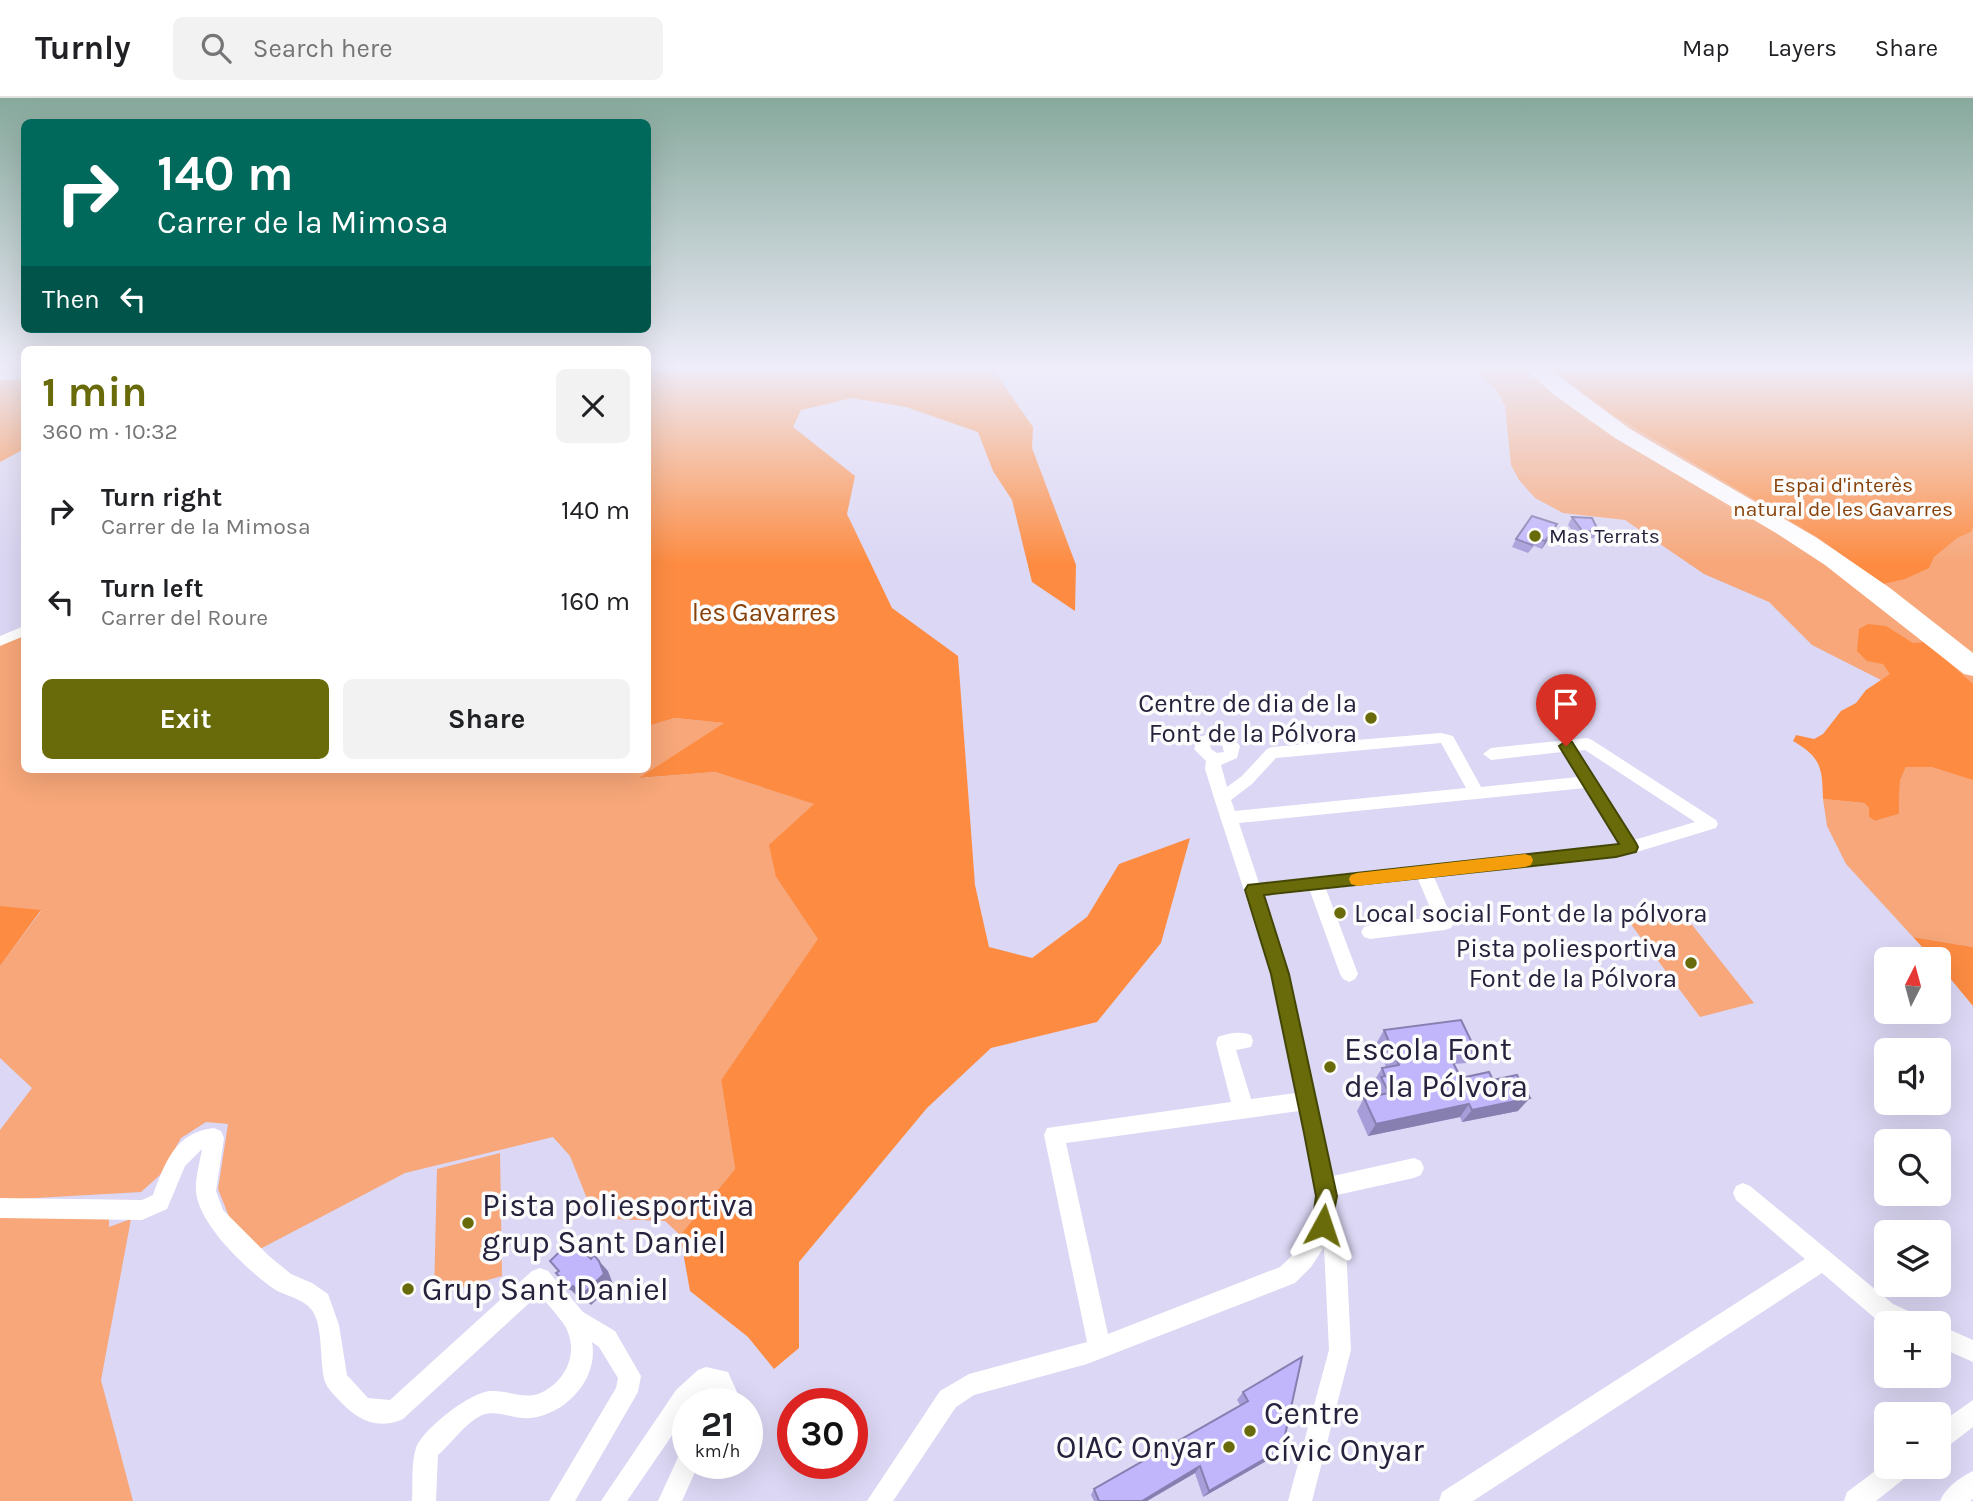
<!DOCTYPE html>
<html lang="en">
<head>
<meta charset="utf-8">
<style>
	body { margin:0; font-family:Karla,sans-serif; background:#f2f2f2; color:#202124; height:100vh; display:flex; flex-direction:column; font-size:26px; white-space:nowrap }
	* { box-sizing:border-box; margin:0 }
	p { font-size:23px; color:#757577 }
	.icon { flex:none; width:38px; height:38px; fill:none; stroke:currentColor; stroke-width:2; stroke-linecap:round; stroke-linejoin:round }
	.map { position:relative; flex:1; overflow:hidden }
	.panel { position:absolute; left:21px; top:248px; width:630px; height:427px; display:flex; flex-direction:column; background:#fff; border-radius:10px; box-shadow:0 7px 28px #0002 }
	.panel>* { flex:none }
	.top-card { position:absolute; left:21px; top:21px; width:630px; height:214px; border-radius:10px; box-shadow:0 7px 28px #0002; background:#00695c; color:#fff; overflow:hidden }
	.needle { width:46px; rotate:6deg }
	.controls { position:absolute; left:1874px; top:849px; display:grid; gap:14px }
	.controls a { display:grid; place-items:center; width:77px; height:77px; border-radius:10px; background:#fff; box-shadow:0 7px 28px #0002; font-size:35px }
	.speed { position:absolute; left:672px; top:1290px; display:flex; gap:14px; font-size:35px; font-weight:700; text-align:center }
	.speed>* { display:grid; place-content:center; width:91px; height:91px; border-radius:50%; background:#fff; box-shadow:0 7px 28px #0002; line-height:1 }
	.speed small { font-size:18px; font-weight:400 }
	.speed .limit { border:10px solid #d22; background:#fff; color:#111 }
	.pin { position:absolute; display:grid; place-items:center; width:60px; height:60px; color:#fff; margin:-72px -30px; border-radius:50% 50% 50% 0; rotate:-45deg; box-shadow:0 0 7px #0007 }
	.pin .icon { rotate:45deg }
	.me { position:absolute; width:77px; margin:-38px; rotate:5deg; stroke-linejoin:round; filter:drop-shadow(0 0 5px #0008) }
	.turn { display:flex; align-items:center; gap:24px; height:147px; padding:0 21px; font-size:32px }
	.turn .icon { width:91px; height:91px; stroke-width:2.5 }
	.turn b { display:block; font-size:49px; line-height:60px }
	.then { display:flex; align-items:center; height:66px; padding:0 21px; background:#0003; gap:14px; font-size:26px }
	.round { display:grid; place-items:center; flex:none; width:74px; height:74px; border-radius:10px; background:#f2f2f2 }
	.head { display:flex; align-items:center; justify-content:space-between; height:119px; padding:0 21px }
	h1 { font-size:42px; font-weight:700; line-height:52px; color:#696b0a }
	.cta { display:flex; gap:14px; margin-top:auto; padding:14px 21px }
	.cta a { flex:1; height:80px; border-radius:10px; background:#696b0a; color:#fff; font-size:28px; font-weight:700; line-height:80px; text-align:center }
	.cta a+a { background:#f2f2f2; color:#202124 }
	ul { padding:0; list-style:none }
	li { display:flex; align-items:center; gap:21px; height:91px; padding:0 21px }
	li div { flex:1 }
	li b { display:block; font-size:26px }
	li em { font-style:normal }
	header { display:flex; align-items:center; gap:42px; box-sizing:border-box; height:98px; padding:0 35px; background:#fff; border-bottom:2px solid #e0e0e0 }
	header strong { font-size:33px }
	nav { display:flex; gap:38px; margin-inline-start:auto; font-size:24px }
	.search { width:490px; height:63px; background:#f2f2f2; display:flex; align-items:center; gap:18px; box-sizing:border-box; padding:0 24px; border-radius:10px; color:#757577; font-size:26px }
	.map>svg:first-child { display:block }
</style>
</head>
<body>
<header>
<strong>Turnly</strong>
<div class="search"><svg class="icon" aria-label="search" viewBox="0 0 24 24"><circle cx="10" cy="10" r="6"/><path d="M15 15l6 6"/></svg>Search here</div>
<nav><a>Map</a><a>Layers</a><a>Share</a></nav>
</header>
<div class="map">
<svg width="1973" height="1403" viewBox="0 0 1973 1403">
	<rect width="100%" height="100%" fill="#dbd7f4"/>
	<!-- green -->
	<path fill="#f7a779" d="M 1473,269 L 1973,269 L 1973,849 L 1913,839 L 1846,766 L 1827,728 L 1823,701 L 1864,705 L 1869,710 L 1869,719 L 1875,723 L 1899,716 L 1900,683 L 1906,669 L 1932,669 L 1915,606 L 1881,582 L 1812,547 L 1769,504 L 1704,476 L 1625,422 L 1563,415 L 1535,400 L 1519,382 L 1511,367 L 1505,308 L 1497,293 Z
		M 24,537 L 24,672 L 648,672 L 648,628 L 675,620 L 725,625 L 641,680 L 715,674 L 815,706 L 776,779 L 819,841 L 721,982 L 735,1071 L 680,1137 L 665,1123 L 613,1121 L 592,1113 L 570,1058 L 553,1039 L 405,1075 L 260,1151 L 232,1126 L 218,1091 L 228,1026 L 206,1024 L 181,1040 L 160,1077 L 141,1094 L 0,1102 L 0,1032 L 32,990 L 0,960 L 0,868 L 41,813 L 0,810 L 0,547 Z
		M 1681,813 L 1754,905 L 1700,919 L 1630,825 Z
		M 500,1055 L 502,1178 L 434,1197 L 437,1071 Z
		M 0,1116 L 109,1120 L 109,1129 L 131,1121 L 101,1282 L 133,1403 L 0,1403 Z"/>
	<!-- forest -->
	<path fill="#fd8c42" d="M 648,269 L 991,269 L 1033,329 L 1032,350 L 1076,467 L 1075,513 L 1032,484 L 1012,402 L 993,373 L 978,334 L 906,309 L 852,300 L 801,312 L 793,329 L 855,378 L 847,416 L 892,510 L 958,558 L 975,787 L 989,849 L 1032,860 L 1087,819 L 1119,766 L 1190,740 L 1161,845 L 1097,924 L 991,950 L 927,1010 L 799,1164 L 799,1250 L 774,1271 L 748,1239 L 690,1193 L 680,1137 L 735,1071 L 721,982 L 818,841 L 776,779 L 769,747 L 814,706 L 715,674 L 639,680 L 724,625 L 675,620 L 648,628 Z
		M 1550,269 L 1973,269 L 1973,429 L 1971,434 L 1957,440 L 1934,459 L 1929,470 L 1905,481 L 1883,486 L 1817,439 L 1610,315 Z
		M 24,281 L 24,351 L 0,364 L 0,282 Z
		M 1868,526 L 1886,528 L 1913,545 L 1926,544 L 1973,586 L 1973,682 L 1932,669 L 1906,669 L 1900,683 L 1899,716 L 1875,723 L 1869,719 L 1869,710 L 1864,705 L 1823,701 C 1822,670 1822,660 1793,643 L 1796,637 L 1814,641 L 1823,636 L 1841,613 L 1856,605 L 1866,592 L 1890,576 L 1883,566 L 1867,563 L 1857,553 L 1859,531 Z
		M 0,808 L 41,812 L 0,868 Z
		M 1913,839 L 1973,849 L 1973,908 L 1939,867 L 1939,861 L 1933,861 Z"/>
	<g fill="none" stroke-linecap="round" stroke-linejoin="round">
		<!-- street -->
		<path fill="#fff" fill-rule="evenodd" d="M 24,275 L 24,281 L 0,282 L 0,276 Z
			M 24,528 L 24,538 L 0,548 L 0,538 Z
			M 1213,634 L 1232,639 L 1240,648 L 1237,660 L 1221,667 L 1227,689 L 1242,678 L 1267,651 L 1272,649 L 1441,635 L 1453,638 L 1481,689 L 1578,679 L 1562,654 L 1491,662 L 1483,656 L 1491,650 L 1587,640 L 1592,642 L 1716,722 L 1718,726 L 1716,730 L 1617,760 L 1434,779 L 1454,825 L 1451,830 L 1445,832 L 1370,841 L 1364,839 L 1361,834 L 1364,829 L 1370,827 L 1434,819 L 1418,781 L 1326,791 L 1358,876 L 1355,881 L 1349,884 L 1343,881 L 1340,876 L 1310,793 L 1263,798 L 1289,876 L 1333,1078 L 1414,1060 L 1421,1063 L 1424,1070 L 1421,1077 L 1414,1080 L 1337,1097 L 1333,1125 L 1346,1148 L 1351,1252 L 1312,1403 L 1288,1403 L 1329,1252 L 1324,1149 L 1311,1169 L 1295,1185 L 1087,1266 L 974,1297 L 956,1309 L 893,1403 L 867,1403 L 940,1293 L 969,1276 L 1087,1244 L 1044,1037 L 1047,1030 L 1231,1004 L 1216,945 L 1218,939 C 1228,935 1241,933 1251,937 L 1253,943 L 1251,949 L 1236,952 L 1251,1001 L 1296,995 L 1271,876 L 1214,700 L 1205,671 L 1206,663 L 1194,651 L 1198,640 ZM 1214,645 L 1222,647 L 1224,654 L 1217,655 L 1211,651 L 1210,647 ZM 1441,645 L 1466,690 L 1235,713 L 1231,702 L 1252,686 L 1276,660 ZM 1585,652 L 1695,724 L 1634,742 L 1577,653 ZM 1585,690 L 1619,746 L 1259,785 L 1239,725 ZM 1299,1013 C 1312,1073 1335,1123 1280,1169 L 1108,1236 L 1066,1045 Z
			M 214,1030 L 221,1033 L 224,1040 L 216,1093 L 223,1112 L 269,1158 L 291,1176 L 312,1185 L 328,1196 L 339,1227 L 347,1277 L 368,1300 L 390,1302 L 532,1173 L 540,1170 L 548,1173 L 583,1214 L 615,1233 L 641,1278 L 638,1294 L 575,1403 L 549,1403 L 616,1290 L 618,1280 L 599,1249 L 592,1244 C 599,1281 566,1316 531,1320 C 515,1322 497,1311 482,1317 C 465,1325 452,1345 438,1357 L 436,1403 L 412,1403 C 413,1386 411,1365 416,1350 C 422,1332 471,1293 491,1293 C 507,1292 523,1301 538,1296 C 567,1285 581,1251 563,1225 C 556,1215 547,1206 539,1196 L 403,1321 C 376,1333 356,1321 338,1301 C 333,1296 328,1291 325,1284 C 319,1265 324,1226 311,1211 C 302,1200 285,1198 274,1191 C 247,1172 198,1126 196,1093 C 195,1080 200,1064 202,1051 L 185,1068 L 167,1111 L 142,1122 L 0,1120 L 0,1100 L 142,1102 L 153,1097 C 165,1065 175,1034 214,1030 Z
			M 1743,1085 L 1750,1088 L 1893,1206 L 1917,1217 L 1920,1225 L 1886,1226 L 1877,1222 L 1822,1175 L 1473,1403 L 1439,1403 L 1442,1394 L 1805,1161 L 1736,1102 L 1733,1095 L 1736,1088 Z
			M 1939,1227 L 1973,1242 L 1973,1264 L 1939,1249 Z
			M 706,1269 L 728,1274 L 737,1294 L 734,1306 L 711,1306 L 714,1295 L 710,1292 L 695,1306 L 688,1306 L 688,1314 L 627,1403 L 601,1403 L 676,1292 L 698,1272 Z
			M 1973,1302 L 1973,1329 L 1947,1349 L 1939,1353 L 1939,1326 Z
			M 688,1351 L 688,1365 L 699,1365 L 682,1403 L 658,1403 L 680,1355 Z
			M 1886,1365 L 1886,1368 L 1914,1368 L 1910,1376 L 1876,1403 L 1844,1403 L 1847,1394 Z
			M 1973,1373 L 1973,1401 L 1970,1403 L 1940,1403 C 1945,1390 1960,1379 1973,1373 Z"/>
		<!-- highway -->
		<path fill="#fff" fill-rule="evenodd" d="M 1523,269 L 1546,269 L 1630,331 L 1817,440 L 1890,490 L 1973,555 L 1973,578 L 1964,576 L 1825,467 L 1776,435 L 1615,340 L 1554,297 Z"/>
	</g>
	<!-- wall -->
	<path fill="#a69dd9" d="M 1572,419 L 1598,432 L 1594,440 L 1579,442 L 1568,427 Z
		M 1557,426 L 1553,434 L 1542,451 L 1534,448 L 1528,455 L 1512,449 L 1516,441 Z
		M 1384,932 L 1475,951 L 1466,965 L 1454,966 L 1461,980 L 1493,982 L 1518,1013 L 1462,1024 L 1460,1019 L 1368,1038 L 1357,1013 L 1364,1000 L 1376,998 L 1373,992 L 1376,988 L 1374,983 L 1382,970 L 1386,969 L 1376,946 Z
		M 1302,1259 L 1275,1358 L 1203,1399 L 1195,1375 L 1147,1403 L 1094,1403 L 1091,1397 L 1094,1391 L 1240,1307 L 1237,1302 L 1243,1294 Z"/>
	<!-- shaded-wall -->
	<path fill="#877fb0" d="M 1557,426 L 1553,434 L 1542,451 L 1545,443 Z
		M 1530,1000 L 1518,1013 L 1462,1024 L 1472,1012 Z
		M 1469,1006 L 1460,1019 L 1368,1038 L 1376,1026 Z
		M 599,1163 L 608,1173 L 613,1186 L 591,1207 L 582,1198 L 580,1201 L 570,1191 Z
		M 1282,1351 L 1275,1358 L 1203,1399 L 1209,1393 Z
		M 1200,1368 L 1195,1375 L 1147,1403 L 1142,1403 Z"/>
	<!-- building -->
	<path fill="#c1b6fc" stroke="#877fb0" stroke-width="2" d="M 1532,418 L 1557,426 L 1545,443 L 1537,440 L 1532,447 L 1516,441 Z
		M 1572,419 L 1592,420 L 1598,432 L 1583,434 Z
		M 1461,922 L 1475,951 L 1448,955 L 1461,980 L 1489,974 L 1493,982 L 1517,977 L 1530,1000 L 1472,1012 L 1469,1006 L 1376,1026 L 1364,1000 L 1389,995 L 1381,979 L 1385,978 L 1382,970 L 1399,967 L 1384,932 Z
		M 572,1142 L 591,1161 L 594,1157 L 599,1163 L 604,1176 L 582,1197 L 573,1188 L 570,1191 L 556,1175 L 559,1173 L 550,1163 Z
		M 1302,1259 L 1282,1351 L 1209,1393 L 1200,1368 L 1142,1403 L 1099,1403 L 1094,1391 L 1248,1303 L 1243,1294 Z"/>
	<!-- sky -->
	<linearGradient id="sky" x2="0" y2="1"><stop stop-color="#87a99c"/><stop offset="0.58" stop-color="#efedfa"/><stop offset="1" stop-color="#efedfa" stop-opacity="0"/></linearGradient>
	<rect width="1973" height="466" fill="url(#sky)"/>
	<!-- route -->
	<path fill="#696b0a" stroke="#444606" stroke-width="2" d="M 1566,643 L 1572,644 L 1636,745 L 1638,749 L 1636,754 L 1616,759 L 1264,797 L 1289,876 L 1337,1098 L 1330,1134 L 1323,1138 L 1315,1134 L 1312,1127 L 1316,1098 L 1304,1035 L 1271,876 L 1245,792 L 1248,787 L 1619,746 L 1559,648 Z"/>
	<!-- slow -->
	<path fill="#f59e0b" d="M 1525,756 L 1531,758 L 1533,762 L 1531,767 L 1525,769 L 1357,788 L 1351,786 L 1349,781 L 1351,777 L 1357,775 Z"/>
	<!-- markers -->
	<g fill="#696b0a" stroke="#fcfcfc" stroke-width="2.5">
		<circle cx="1535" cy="438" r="7"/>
		<circle cx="1371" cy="620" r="7"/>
		<circle cx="1340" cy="815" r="7"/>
		<circle cx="1691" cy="865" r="7"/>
		<circle cx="1330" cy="969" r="7"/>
		<circle cx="468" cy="1125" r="7"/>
		<circle cx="408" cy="1191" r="7"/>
		<circle cx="1250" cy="1333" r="7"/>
		<circle cx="1229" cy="1349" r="7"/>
	</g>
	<g text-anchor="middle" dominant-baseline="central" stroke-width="7" stroke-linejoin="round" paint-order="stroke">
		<!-- far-park labels -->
		<g font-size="21" fill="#884109" stroke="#fcfcfc">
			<text x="1843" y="387">Espai d'interès<tspan x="1843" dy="24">natural de les Gavarres</tspan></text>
		</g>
		<!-- far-poi labels -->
		<g font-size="21" fill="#26213c" stroke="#fcfcfc" text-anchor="start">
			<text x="1549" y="438">Mas Terrats</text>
		</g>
		<!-- park labels -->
		<g font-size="26" fill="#884109" stroke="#fcfcfc">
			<text x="764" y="514">les Gavarres</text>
		</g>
		<!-- poi labels -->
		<g font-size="26" fill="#26213c" stroke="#fcfcfc" text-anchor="end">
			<text x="1357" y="605">Centre de dia de la<tspan x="1357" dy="30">Font de la Pólvora</tspan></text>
			<text x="1354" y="815" text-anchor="start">Local social Font de la pólvora</text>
			<text x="1677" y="850">Pista poliesportiva<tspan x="1677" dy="30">Font de la Pólvora</tspan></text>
		</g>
		<!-- near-poi labels -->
		<g font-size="32" fill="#26213c" stroke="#fcfcfc" text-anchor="start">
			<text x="1344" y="951">Escola Font<tspan x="1344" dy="37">de la Pólvora</tspan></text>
			<text x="482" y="1107">Pista poliesportiva<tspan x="482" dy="37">grup Sant Daniel</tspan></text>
			<text x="422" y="1191">Grup Sant Daniel</text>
			<text x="1264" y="1315">Centre<tspan x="1264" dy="37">cívic Onyar</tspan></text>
			<text x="1215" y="1349" text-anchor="end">OIAC Onyar</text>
		</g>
	</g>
</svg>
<div class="controls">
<a><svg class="needle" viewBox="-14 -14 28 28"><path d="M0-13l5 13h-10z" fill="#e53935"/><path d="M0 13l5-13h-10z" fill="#757577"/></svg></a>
<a><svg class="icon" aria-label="sound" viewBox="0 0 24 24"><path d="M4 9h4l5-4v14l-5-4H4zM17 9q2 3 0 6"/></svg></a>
<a><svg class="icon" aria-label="search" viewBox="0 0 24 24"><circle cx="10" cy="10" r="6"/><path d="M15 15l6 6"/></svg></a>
<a><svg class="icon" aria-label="layers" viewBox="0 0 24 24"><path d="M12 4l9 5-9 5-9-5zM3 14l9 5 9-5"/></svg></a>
<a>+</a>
<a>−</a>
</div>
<div class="speed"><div>21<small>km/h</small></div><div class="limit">30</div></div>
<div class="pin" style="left:1566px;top:648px;background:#d93025"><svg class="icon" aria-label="arrive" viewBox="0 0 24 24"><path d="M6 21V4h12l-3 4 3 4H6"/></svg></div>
<svg class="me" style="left:1323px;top:1127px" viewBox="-20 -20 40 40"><path d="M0-17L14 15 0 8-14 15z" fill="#696b0a" stroke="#fff" stroke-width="4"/></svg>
<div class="top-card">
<div class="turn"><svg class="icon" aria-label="right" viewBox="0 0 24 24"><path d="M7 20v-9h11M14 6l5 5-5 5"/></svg><div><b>140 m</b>Carrer de la Mimosa</div></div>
<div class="then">Then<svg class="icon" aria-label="left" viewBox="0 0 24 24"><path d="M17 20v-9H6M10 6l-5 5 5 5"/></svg></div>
</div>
<section class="panel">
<div class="head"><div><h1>1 min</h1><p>360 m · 10:32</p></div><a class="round"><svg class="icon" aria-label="close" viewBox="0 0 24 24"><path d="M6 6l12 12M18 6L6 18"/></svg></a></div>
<ul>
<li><svg class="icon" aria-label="right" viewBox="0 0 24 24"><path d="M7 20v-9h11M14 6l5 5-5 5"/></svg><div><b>Turn right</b><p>Carrer de la Mimosa</p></div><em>140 m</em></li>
<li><svg class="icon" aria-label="left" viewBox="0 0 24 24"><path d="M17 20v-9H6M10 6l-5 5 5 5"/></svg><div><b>Turn left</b><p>Carrer del Roure</p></div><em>160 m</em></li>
</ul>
<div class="cta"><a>Exit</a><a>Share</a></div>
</section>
</div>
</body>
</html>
